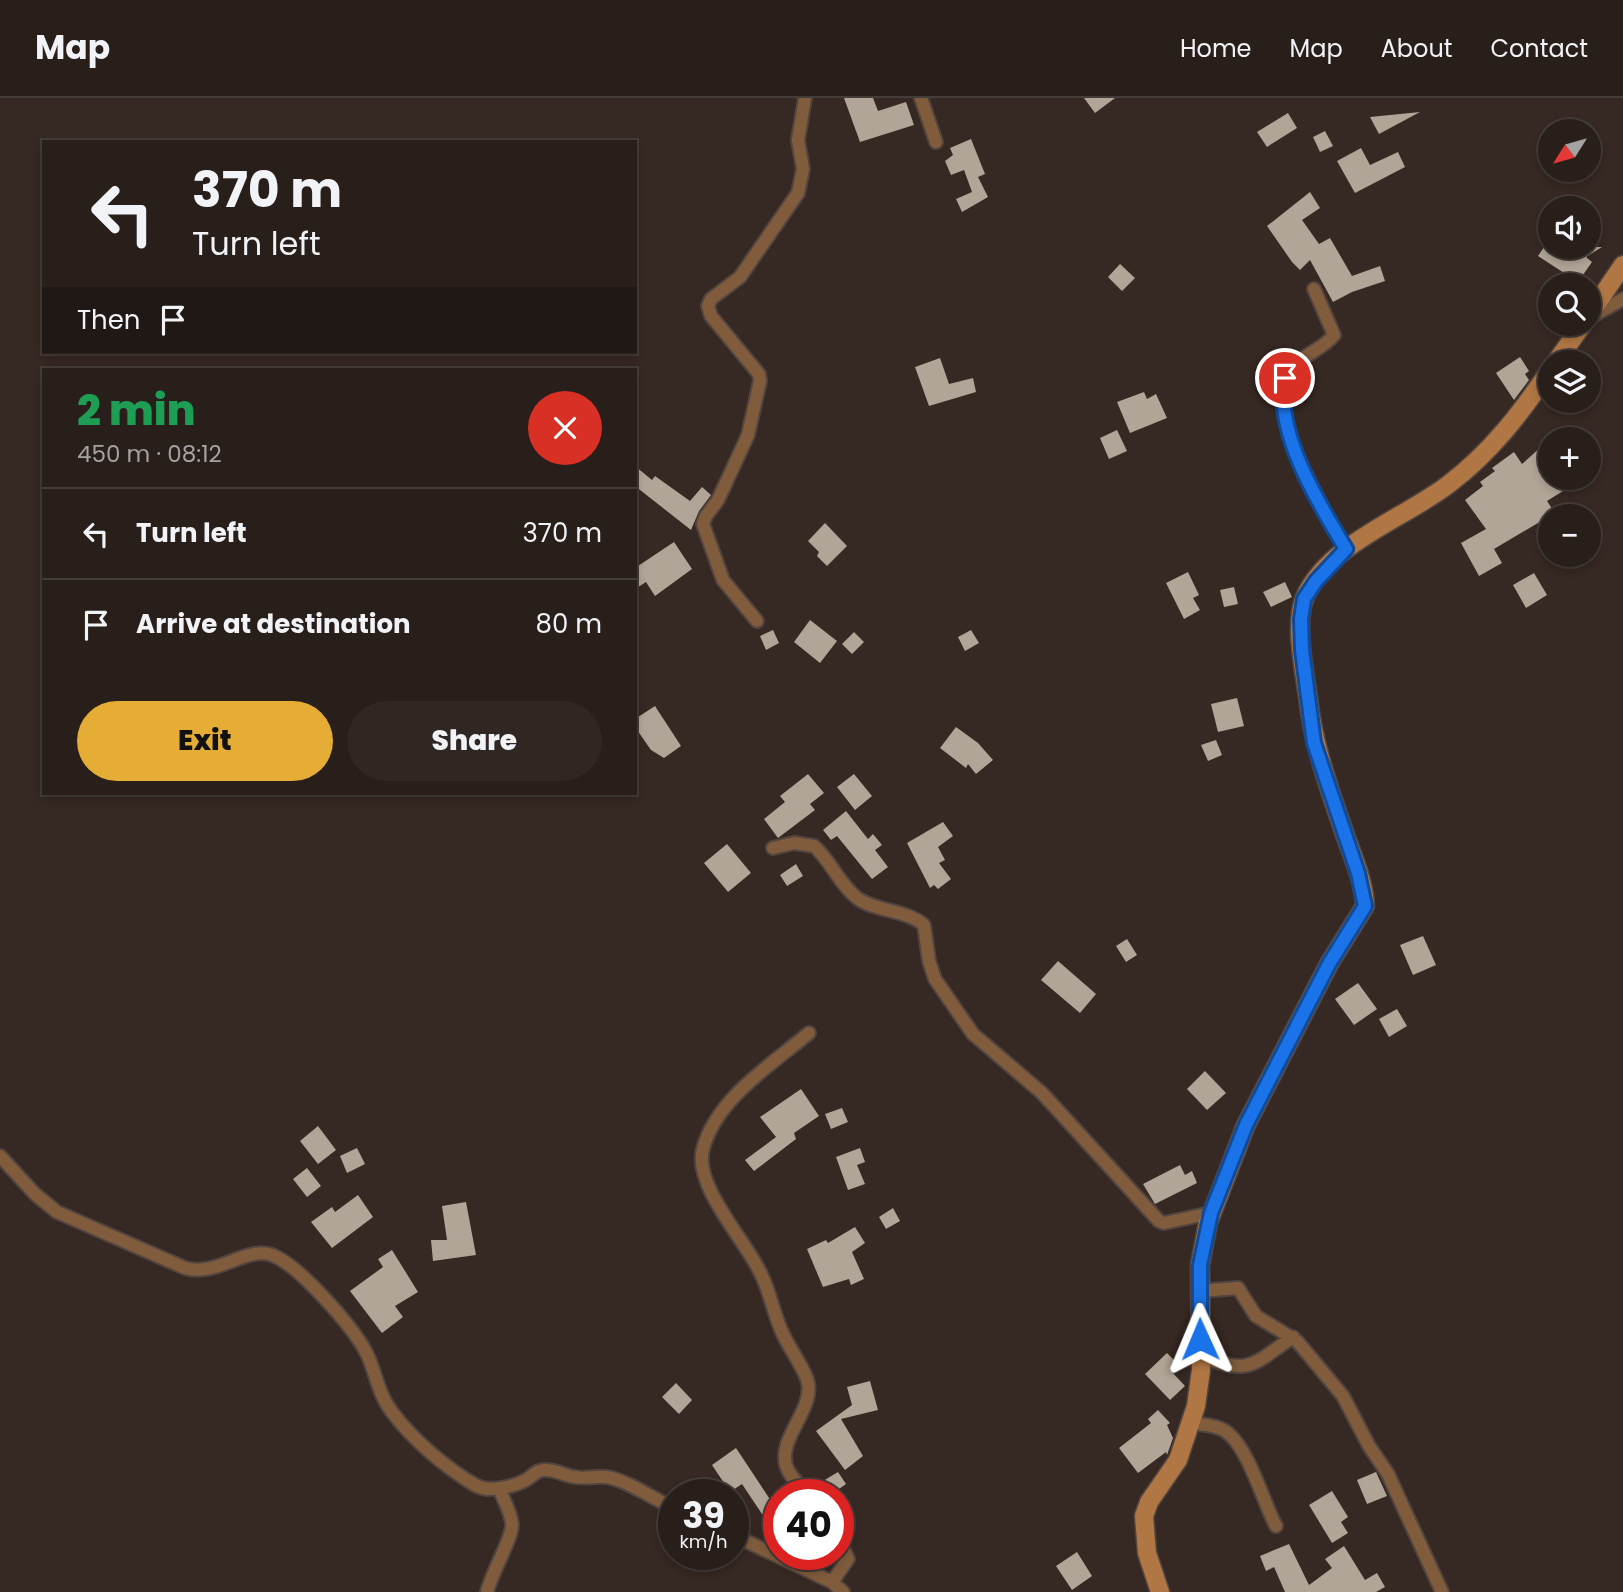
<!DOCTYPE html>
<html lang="en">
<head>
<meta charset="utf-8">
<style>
	body { margin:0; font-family:Poppins,sans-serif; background:#302723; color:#f1f3f6; height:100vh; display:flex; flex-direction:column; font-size:26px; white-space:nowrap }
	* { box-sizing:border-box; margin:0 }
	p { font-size:23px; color:#a5a2a2 }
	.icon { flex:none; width:38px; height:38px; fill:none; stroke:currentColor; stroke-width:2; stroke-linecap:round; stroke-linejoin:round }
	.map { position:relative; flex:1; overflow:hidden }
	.side { position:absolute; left:42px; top:270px; width:595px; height:427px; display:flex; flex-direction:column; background:#281e1a; border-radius:0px; box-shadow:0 4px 10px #0003,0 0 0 2px #443c39 }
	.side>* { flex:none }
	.hud { position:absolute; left:42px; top:42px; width:595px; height:214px; border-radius:0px; box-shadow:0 4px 10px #0003,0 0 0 2px #443c39; background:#281e1a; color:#f1f3f6; overflow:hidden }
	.needle { width:46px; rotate:233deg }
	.buttons { position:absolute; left:1538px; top:21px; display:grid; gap:14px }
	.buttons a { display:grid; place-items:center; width:63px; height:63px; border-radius:50%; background:#281e1a; box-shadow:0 4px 10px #0003,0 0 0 2px #443c39; font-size:35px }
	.speed { position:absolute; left:658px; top:1381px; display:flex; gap:14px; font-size:35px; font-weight:700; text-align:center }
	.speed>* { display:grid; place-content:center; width:91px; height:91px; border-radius:50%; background:#281e1a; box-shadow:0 4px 10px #0003,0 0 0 2px #443c39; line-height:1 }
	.speed small { font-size:18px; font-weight:400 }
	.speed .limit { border:10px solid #d22; background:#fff; color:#111 }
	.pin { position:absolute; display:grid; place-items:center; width:60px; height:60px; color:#fff; margin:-30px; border:4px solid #fff; border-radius:50%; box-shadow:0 2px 7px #0007 }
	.me { position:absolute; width:77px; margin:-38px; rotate:359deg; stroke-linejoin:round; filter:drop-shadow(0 0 5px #0008) }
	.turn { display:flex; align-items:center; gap:24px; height:147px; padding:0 35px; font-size:32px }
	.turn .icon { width:91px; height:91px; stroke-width:2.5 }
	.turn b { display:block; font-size:49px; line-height:60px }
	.then { display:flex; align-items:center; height:66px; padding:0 35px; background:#0003; gap:14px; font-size:26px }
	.round { display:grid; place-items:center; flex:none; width:74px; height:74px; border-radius:37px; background:#302723 }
	.head { display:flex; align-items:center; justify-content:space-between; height:119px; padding:0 35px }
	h1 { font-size:42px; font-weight:800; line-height:52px; color:#1e9e55 }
	.button { display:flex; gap:14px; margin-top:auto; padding:14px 35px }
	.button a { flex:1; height:80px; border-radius:42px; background:#e5ad35; color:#111; font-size:28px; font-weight:800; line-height:80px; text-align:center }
	.button a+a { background:#302723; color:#f1f3f6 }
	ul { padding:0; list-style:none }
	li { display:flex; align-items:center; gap:21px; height:91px; padding:0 35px; border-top:2px solid #443c39 }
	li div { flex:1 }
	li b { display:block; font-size:26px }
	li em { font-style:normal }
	header { display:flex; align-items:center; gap:42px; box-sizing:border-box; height:98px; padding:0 35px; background:#281e1a; border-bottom:2px solid #443c39 }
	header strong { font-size:33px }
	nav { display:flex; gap:38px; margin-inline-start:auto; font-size:24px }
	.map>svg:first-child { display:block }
</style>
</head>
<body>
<header>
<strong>Map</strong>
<nav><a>Home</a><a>Map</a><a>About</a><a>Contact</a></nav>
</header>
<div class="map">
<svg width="1623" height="1494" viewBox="0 0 1623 1494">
	<rect width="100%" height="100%" fill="#362822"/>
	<!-- building -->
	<path fill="#b1a597" d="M 844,0 L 873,0 L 878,13 L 906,4 L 914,27 L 860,44 Z
		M 1084,0 L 1115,0 L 1095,15 Z
		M 1420,14 L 1379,36 L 1370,19 Z
		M 1288,15 L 1297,30 L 1267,49 L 1257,34 Z
		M 1325,33 L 1333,48 L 1320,54 L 1313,39 Z
		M 971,41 L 985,76 L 978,79 L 988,99 L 962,114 L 956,101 L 972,94 L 964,72 L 951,77 L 945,63 L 953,57 L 950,50 Z
		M 1361,50 L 1370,67 L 1398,54 L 1405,69 L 1355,95 L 1337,63 Z
		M 1310,94 L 1320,110 L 1302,122 L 1319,146 L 1330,140 L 1352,178 L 1380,168 L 1385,183 L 1352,194 L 1333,204 L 1310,162 L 1300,172 L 1292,164 L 1267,128 Z
		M 1544,149 L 1602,149 L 1586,159 L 1592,164 L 1578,184 L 1538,158 Z
		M 1120,166 L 1135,180 L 1122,193 L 1108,179 Z
		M 1520,259 L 1529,273 L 1525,276 L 1529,282 L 1514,302 L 1496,275 Z
		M 940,260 L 949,286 L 973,280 L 976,294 L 929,308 L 915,269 Z
		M 1144,294 L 1147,301 L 1156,296 L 1167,320 L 1130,335 L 1117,304 Z
		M 1117,332 L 1127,353 L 1109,361 L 1100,340 Z
		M 1542,348 L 1550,358 L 1550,380 L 1584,380 L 1547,403 L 1555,415 L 1494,451 L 1502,465 L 1479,478 L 1461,445 L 1486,431 L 1465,402 L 1483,388 L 1480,384 L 1495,373 L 1492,370 L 1514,354 L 1522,366 Z
		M 635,368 L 652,382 L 655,378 L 690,403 L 702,389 L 711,397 L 699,413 L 691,432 L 635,388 Z
		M 825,425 L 847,448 L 827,468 L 817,458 L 819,454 L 808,443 Z
		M 674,444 L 692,471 L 655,498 L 646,484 L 635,491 L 635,470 Z
		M 1188,474 L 1199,497 L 1193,500 L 1200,512 L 1184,521 L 1166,485 Z
		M 1534,475 L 1547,497 L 1526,510 L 1513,487 Z
		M 1285,484 L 1292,499 L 1271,509 L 1263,494 Z
		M 1234,489 L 1238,506 L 1224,509 L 1220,492 Z
		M 810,522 L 837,543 L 820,565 L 794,544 Z
		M 773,532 L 779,545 L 766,552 L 760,538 Z
		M 971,532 L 979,545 L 965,553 L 958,539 Z
		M 854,534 L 864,544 L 852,556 L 842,546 Z
		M 1237,600 L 1244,628 L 1218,634 L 1211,606 Z
		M 655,608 L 681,648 L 664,660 L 651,652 L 635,629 L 635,621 Z
		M 956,629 L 978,645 L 993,662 L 976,676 L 968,666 L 966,670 L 940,650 Z
		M 1216,642 L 1222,657 L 1208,663 L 1201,647 Z
		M 808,676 L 824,695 L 810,706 L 815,712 L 778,740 L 764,721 L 785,704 L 780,698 Z
		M 854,676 L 872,698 L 855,712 L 837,689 Z
		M 846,713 L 868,741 L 873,736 L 882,747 L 875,752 L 888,769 L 872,781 L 837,738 L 831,742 L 823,732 Z
		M 943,724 L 953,738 L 938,749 L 945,762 L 939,765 L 951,781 L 938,791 L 934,787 L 930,790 L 907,745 Z
		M 727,746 L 751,775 L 728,794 L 704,765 Z
		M 796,766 L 803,778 L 787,788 L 780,777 Z
		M 1423,838 L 1436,867 L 1413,877 L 1400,847 Z
		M 1127,841 L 1137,857 L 1126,864 L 1116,848 Z
		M 1058,863 L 1096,896 L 1080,915 L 1041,882 Z
		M 1358,885 L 1377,911 L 1354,927 L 1335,901 Z
		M 1397,911 L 1407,928 L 1389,939 L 1379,921 Z
		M 1205,973 L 1226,995 L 1207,1012 L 1187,991 Z
		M 801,991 L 819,1018 L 794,1035 L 796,1041 L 754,1073 L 745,1062 L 776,1039 L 760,1019 Z
		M 842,1010 L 848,1024 L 831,1031 L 825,1016 Z
		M 318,1028 L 336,1052 L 318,1066 L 300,1043 Z
		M 357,1050 L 365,1066 L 347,1075 L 340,1058 Z
		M 860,1050 L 865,1064 L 857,1067 L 865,1086 L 848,1092 L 836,1059 Z
		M 1180,1067 L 1185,1077 L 1192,1073 L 1197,1085 L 1155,1106 L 1143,1086 Z
		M 307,1070 L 321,1088 L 307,1099 L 293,1081 Z
		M 358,1097 L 373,1119 L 332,1150 L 311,1124 L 332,1109 L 335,1114 Z
		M 466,1104 L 476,1157 L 433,1163 L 431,1142 L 447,1142 L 442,1108 Z
		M 893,1110 L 900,1123 L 886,1131 L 879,1119 Z
		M 855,1129 L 865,1145 L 852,1154 L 864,1181 L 851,1187 L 849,1181 L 823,1189 L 807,1151 L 826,1142 L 828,1145 Z
		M 392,1152 L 418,1194 L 395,1208 L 403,1219 L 382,1235 L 350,1193 L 383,1169 L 378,1161 Z
		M 1167,1255 L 1177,1265 L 1170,1272 L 1185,1288 L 1170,1302 L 1145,1276 Z
		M 870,1283 L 878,1312 L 841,1321 L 863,1358 L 845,1372 L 816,1333 L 852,1307 L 847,1289 Z
		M 676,1285 L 692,1302 L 679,1316 L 662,1299 Z
		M 1158,1312 L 1170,1325 L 1167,1327 L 1173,1340 L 1167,1357 L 1166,1354 L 1138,1375 L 1119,1350 L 1151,1325 L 1148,1321 Z
		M 736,1350 L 779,1415 L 779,1422 L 770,1428 L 742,1386 L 730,1394 L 712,1367 Z
		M 838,1374 L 846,1386 L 832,1396 L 823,1383 Z
		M 1376,1374 L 1387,1398 L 1367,1406 L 1357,1382 Z
		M 1332,1393 L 1348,1419 L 1341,1424 L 1348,1435 L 1332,1445 L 1309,1407 Z
		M 1289,1446 L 1309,1487 L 1332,1470 L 1325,1461 L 1344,1448 L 1365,1482 L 1377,1475 L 1385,1489 L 1376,1494 L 1285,1494 L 1274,1469 L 1266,1473 L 1260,1458 Z
		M 1077,1454 L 1092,1478 L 1072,1492 L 1056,1468 Z"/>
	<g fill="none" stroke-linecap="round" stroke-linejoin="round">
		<!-- street casing -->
		<g stroke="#52453f" stroke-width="16">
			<path id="street" d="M 921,0 L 936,44
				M 1314,191 L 1334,237 C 1322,253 1295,259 1286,278 C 1267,316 1326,417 1346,451
				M 1589,220 L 1623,201
				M 757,523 L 723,482 L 703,426 L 706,418 L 718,402 L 748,337 L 760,283 L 759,276 L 711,218 L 708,208 L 711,201 L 740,179 L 798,95 L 803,71 L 798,42 L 805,0
				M 773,750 L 794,745 L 814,748 C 831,763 839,786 857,800 C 876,814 905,811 924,827 L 929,863 L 935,881 L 973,936 L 1042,995 L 1159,1123 L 1164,1125 L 1211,1115
				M 0,1058 L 35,1096 L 57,1114 L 185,1170 C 218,1179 245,1148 272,1157 C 299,1167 354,1230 367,1256 C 376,1275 378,1296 392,1314 C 412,1341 446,1370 475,1387 C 488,1395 513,1389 526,1382 C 533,1378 536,1372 544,1372 C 555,1371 565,1378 575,1379 C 586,1381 596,1378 606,1379 C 625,1381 655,1402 674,1410
				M 1200,1193 L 1238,1190 L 1256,1218 L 1297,1243 L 1343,1298 L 1369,1348 L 1388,1376 L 1442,1494
				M 1201,1259 C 1251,1277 1252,1267 1293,1239
				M 1192,1325 C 1204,1327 1219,1327 1229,1336 C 1249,1353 1263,1403 1276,1428
				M 809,1396 C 801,1388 789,1379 786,1367 C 778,1339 817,1309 807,1281 C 801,1265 789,1250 782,1234 C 773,1214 770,1193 760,1174 C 745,1142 693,1087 703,1051 C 716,1001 772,966 809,935
				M 733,1437 L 832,1484 L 843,1494
				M 832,1484 L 848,1461 L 838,1439
				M 487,1494 C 491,1476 513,1439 512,1426 C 511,1414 503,1401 499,1390"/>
		</g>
		<!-- secondary casing -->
		<g stroke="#52453f" stroke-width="21">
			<path id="secondary" d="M 1589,217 L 1623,167
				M 1556,264 L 1583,226
				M 1160,1494 L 1147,1455 L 1144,1418 L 1149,1404 L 1178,1362 L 1196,1308 L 1201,1272 L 1200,1167 L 1208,1125 L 1246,1027 L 1329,866 L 1365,808 C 1364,782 1351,755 1343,731 C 1328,687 1313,646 1308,599 C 1304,571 1294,525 1305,499 C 1328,446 1405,420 1449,386 C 1491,354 1521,315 1550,272"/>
		</g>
		<!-- street -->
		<use href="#street" stroke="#805c3d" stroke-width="12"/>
		<!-- secondary -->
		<use href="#secondary" stroke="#b07643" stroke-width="18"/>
	</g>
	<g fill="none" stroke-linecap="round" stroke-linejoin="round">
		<!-- route casing -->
		<g stroke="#114b97" stroke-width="18">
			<path id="route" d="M 1200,1241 L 1200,1167 L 1211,1115 L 1246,1027 L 1329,866 L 1365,808 L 1358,775 L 1314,645 L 1302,552 L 1301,521 L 1304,501 L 1316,483 L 1346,451 C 1319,406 1274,334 1285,280"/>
		</g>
		<!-- route -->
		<use href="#route" stroke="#1a73e8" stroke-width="12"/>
	</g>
</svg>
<div class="buttons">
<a><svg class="needle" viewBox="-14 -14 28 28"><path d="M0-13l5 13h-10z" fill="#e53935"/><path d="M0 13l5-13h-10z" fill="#a5a2a2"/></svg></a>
<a><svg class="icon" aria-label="sound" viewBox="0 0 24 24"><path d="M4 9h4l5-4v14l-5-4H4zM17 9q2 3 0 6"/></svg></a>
<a><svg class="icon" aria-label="search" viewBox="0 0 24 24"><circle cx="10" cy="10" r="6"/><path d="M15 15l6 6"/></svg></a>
<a><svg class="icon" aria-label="layers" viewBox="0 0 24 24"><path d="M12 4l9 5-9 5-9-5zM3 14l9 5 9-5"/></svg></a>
<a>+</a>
<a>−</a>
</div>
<div class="speed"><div>39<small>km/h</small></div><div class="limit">40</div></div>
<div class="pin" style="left:1285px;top:280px;background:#d93025"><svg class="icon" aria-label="arrive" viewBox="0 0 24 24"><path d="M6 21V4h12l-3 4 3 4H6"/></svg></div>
<svg class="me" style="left:1200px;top:1241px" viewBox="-20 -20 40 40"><path d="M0-17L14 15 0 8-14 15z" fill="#1a73e8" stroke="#fff" stroke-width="4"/></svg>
<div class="hud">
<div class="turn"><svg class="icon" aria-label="left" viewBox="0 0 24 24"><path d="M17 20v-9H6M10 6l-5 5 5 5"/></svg><div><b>370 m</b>Turn left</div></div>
<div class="then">Then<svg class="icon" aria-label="arrive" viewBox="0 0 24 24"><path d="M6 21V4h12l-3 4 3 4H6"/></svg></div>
</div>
<section class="side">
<div class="head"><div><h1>2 min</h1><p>450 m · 08:12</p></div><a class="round" style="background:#d93025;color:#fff"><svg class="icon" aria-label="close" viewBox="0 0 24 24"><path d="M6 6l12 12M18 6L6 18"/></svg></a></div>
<ul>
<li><svg class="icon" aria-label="left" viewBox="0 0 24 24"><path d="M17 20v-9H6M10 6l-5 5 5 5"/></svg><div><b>Turn left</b></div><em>370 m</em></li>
<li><svg class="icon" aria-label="arrive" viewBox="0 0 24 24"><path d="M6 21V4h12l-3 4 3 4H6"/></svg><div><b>Arrive at destination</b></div><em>80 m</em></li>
</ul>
<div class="button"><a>Exit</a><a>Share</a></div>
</section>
</div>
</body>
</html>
